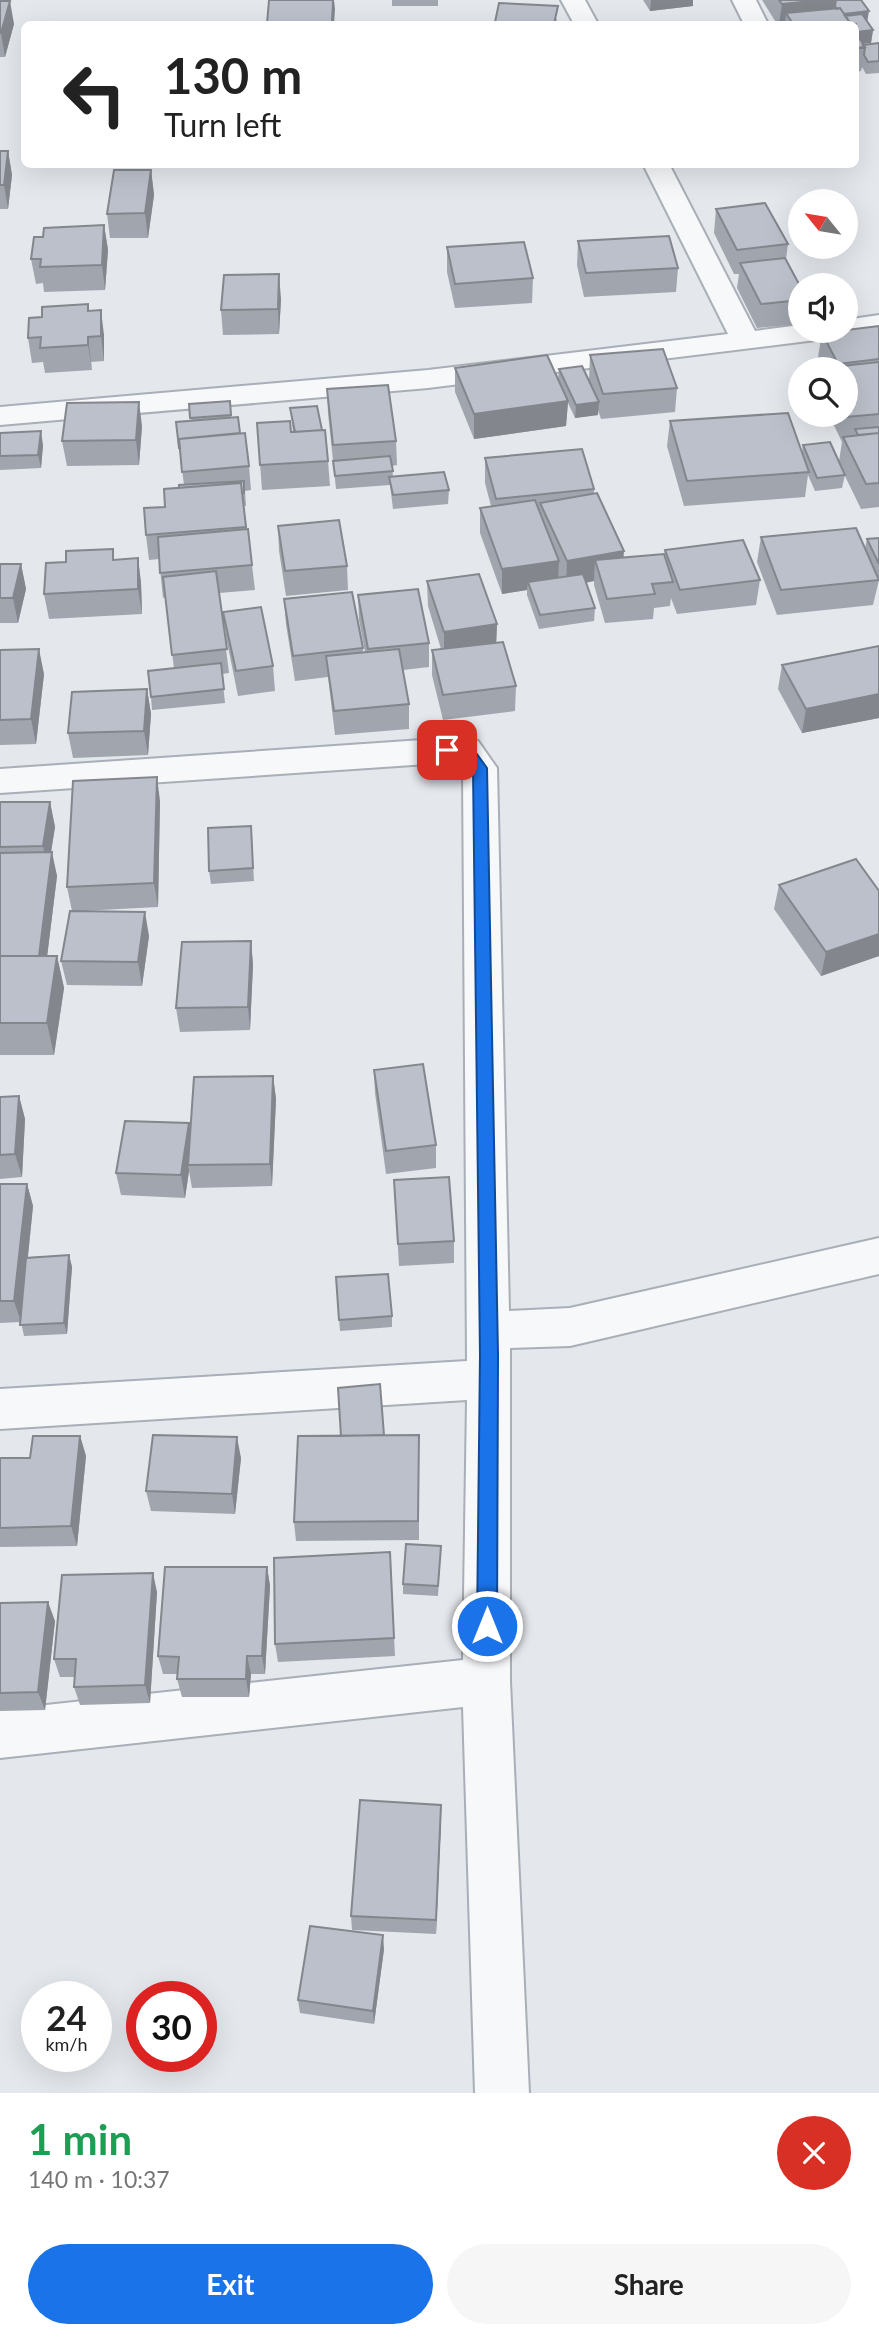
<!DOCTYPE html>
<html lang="en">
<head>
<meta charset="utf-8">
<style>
	body { margin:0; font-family:Lato,sans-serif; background:#f6f6f6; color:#222; height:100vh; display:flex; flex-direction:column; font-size:26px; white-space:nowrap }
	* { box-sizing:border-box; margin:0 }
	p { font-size:23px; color:#767676 }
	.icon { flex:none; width:38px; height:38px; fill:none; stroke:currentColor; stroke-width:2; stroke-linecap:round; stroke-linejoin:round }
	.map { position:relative; height:2093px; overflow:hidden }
	.drawer { display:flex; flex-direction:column; background:#fff; flex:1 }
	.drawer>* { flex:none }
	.top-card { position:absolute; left:21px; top:21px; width:838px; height:147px; border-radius:10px; box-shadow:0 7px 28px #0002; background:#fff; color:#222; overflow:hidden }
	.needle { width:46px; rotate:300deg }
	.fabs { position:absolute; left:788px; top:189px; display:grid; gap:14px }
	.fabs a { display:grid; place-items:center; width:70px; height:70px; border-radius:50%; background:#fff; box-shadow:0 7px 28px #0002; font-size:35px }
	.speed { position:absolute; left:21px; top:1981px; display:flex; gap:14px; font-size:35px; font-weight:700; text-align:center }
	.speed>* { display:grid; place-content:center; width:91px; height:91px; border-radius:50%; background:#fff; box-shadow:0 7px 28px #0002; line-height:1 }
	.speed small { font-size:18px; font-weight:400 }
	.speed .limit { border:10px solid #d22; background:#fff; color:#111 }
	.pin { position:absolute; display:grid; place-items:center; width:60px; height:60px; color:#fff; margin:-30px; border-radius:14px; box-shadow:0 4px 10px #0006 }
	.me { position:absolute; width:77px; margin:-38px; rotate:0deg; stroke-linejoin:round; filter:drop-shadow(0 0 5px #0008) }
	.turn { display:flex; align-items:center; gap:24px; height:147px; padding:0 28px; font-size:32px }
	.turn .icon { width:91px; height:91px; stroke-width:2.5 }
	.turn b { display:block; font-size:49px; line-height:60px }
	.round { display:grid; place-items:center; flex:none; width:74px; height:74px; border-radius:37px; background:#f6f6f6 }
	.headline { display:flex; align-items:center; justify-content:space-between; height:119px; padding:0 28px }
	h1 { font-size:42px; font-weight:700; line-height:52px; color:#1e9e55 }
	.action { display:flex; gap:14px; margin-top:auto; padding:14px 28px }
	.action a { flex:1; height:80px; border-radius:42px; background:#1a73e8; color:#fff; font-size:28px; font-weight:700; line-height:80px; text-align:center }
	.action a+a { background:#f6f6f6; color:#222 }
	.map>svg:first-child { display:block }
</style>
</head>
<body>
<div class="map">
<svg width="879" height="2093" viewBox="0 0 879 2093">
	<rect width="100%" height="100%" fill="#e4e7ec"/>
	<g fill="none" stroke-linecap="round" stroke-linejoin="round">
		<!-- minor casing -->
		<g stroke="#a9aeb7" stroke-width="4">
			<path id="minor" d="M 561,0 L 585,0 L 598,24 L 574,24 Z
				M 732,0 L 756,0 L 768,24 L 744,24 Z
				M 643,164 L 669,164 L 755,331 L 800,325 L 800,331 L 845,331 L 845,320 L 879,315 L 879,331 C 860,334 841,335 824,339 L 428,388 L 0,425 L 0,407 L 428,370 L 728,334 Z
				M 466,737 L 478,741 L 497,768 L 509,1311 L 570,1308 L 879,1238 L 879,1274 L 570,1346 L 510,1348 L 510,1681 L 529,2093 L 475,2093 L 463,1707 L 0,1758 L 0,1710 L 463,1660 L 467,1400 L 0,1429 L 0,1389 L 467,1361 L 463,770 L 457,762 L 0,793 L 0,769 Z"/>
		</g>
		<!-- minor -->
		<use href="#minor" fill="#f7f8fa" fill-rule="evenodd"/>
	</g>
	<!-- wall -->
	<path fill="#a1a5ae" d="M 392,0 L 438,0 L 438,6 L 392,6 Z
		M 643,0 L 693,0 L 693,6 L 650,11 Z
		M 762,0 L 823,0 L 867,22 L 873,30 L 871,43 L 862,44 L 863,45 L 879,43 L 879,73 L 866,74 L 862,67 L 861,71 L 856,72 L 856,24 L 777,24 Z
		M 0,1 L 14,24 L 5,57 L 0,57 Z
		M 557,19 L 556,24 L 495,24 L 495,22 Z
		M 0,151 L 8,151 L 12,175 L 8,209 L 0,209 Z
		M 151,170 L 154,195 L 148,238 L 110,238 L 107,214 Z
		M 716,209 L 788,244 L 786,259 L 800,286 L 800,324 L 757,328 L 737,288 L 739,274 L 734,274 L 714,233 Z
		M 104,225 L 108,250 L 105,290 L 44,292 L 43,283 L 36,284 L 31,259 L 43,237 Z
		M 578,241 L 678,268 L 676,292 L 584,297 L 577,265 Z
		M 447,247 L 533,278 L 532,303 L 455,308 L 447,272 Z
		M 281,299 L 279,334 L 223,335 L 221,310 Z
		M 88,304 L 89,311 L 104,335 L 104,361 L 91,362 L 92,370 L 45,373 L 43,362 L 32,363 L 28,338 L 42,317 Z
		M 879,326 L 879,507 L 861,509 L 843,472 L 845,475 L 842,488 L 815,491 L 808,475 L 805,497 L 684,506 L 667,446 L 670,421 L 802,452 L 803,445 L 839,461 L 842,442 L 829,415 L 845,415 L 845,369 L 822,369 L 823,368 L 818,357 L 822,333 Z
		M 590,355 L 677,388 L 675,412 L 601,419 L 598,410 L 598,415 L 575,418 L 568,403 L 566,426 L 474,439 L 455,392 L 455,368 L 558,380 L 559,369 L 589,380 Z
		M 327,389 L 396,441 L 397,465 L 392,466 L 393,477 L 449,490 L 448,504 L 393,509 L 390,485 L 336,489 L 328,413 Z
		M 230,401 L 231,417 L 240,434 L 249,466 L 251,490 L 245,491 L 246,506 L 244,506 L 252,565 L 255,590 L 219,593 L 229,673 L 222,674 L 225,703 L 152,710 L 151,697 L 174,668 L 165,597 L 163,598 L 159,559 L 149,560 L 146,535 L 165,507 L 179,488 L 184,485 L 176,422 L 191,421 L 189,404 Z
		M 290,408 L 328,461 L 330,486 L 262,490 L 257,423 L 293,432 Z
		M 142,426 L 139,465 L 67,466 L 62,441 Z
		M 0,433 L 43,445 L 41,468 L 0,470 Z
		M 485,458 L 594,489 L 594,494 L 624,558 L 664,555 L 665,550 L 760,580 L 756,605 L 677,614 L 671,598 L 670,606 L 654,608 L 653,619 L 605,623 L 594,585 L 594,581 L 586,583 L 595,608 L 594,621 L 539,629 L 527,595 L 527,590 L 502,594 L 480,533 L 480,508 L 491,506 L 485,483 Z
		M 278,526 L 347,566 L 348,590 L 286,596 L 279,551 Z
		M 761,537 L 865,548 L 867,539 L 879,538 L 879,580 L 873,605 L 777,615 L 757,562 Z
		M 138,558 L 141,583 L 142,614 L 49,619 L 44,594 L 115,560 Z
		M 0,564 L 21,564 L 26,589 L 18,623 L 0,623 Z
		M 427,581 L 497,624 L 496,642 L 516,686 L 515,711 L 443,720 L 432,675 L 432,650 L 441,649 L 428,606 Z
		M 358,595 L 429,643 L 429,667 L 403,670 L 409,704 L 409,729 L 335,735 L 328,677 L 295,681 L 286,624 L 284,599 L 363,648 L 363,653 L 365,652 L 359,620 Z
		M 223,612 L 273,666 L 275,691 L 238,696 L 226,637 Z
		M 879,646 L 879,718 L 802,733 L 778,689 L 782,665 Z
		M 0,650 L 44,674 L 36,744 L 0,745 Z
		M 147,689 L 151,714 L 148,755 L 73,758 L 68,733 Z
		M 160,801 L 158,907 L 82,911 L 149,936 L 142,986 L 67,985 L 61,961 L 72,911 L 67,887 Z
		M 0,802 L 50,802 L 55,827 L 51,852 L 57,876 L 47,956 L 57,956 L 64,988 L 54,1055 L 0,1055 Z
		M 251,826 L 254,881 L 211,884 L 209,871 Z
		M 779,885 L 879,891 L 879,956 L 821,976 L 774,909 Z
		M 251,941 L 253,965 L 250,1030 L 180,1032 L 176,1008 Z
		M 374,1070 L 436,1145 L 436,1168 L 386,1174 L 375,1093 Z
		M 273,1076 L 276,1099 L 272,1186 L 192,1188 L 189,1171 L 185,1198 L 121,1195 L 116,1173 L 190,1131 Z
		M 19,1096 L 25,1119 L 22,1177 L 0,1179 L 0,1097 Z
		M 394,1180 L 454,1241 L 454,1263 L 399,1266 Z
		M 0,1184 L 27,1184 L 33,1206 L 28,1257 L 69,1255 L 72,1267 L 67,1334 L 24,1336 L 21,1322 L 0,1323 Z
		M 336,1277 L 392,1316 L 392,1327 L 340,1331 Z
		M 384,1435 L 419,1455 L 419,1540 L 296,1541 L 294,1522 Z
		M 80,1436 L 86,1456 L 77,1546 L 0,1547 L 0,1458 L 30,1458 Z
		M 241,1458 L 235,1514 L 151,1511 L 146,1491 Z
		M 441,1546 L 438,1596 L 403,1594 L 403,1584 Z
		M 390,1552 L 395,1656 L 278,1662 L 275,1644 Z
		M 267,1567 L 270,1586 L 265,1674 L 251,1674 L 249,1697 L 182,1697 L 177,1679 L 177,1674 L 163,1674 L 158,1656 Z
		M 157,1592 L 150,1703 L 80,1705 L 74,1687 L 75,1677 L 60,1677 L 54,1659 Z
		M 0,1603 L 55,1621 L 45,1710 L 0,1711 Z
		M 441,1821 L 436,1934 L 352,1930 L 351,1916 Z
		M 384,1949 L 374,2024 L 300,2013 L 298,2000 Z"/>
	<!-- shaded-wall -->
	<path fill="#83868d" d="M 333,0 L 334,0 L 335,9 L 334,24 L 332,24 Z
		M 651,0 L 693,0 L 693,6 L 650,11 Z
		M 823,0 L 836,0 L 832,22 L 786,13 L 785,24 L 779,24 L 782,4 Z
		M 10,1 L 14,24 L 5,57 L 1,33 Z
		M 869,11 L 867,23 L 840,14 Z
		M 873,30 L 871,43 L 856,44 L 856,32 Z
		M 8,151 L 12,175 L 8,209 L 4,185 Z
		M 151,170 L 154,195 L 148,238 L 145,213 Z
		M 104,225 L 108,250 L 105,290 L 102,265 Z
		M 279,274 L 281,299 L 279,334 L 278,309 Z
		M 101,310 L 104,335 L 104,361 L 101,336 Z
		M 88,337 L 91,362 L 92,370 L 88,345 Z
		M 568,401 L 566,426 L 474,439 L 474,414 Z
		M 139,402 L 142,426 L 139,465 L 136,440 Z
		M 599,402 L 598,415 L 575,418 L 576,405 Z
		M 41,431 L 43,445 L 41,468 L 38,455 Z
		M 624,551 L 622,576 L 595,560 L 594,581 L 566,586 L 567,561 Z
		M 138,558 L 141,583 L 142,614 L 138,589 Z
		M 559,561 L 558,586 L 528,582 L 527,590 L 502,594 L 502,569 Z
		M 21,564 L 26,589 L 18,623 L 13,598 Z
		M 497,624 L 496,649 L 444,657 L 444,632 Z
		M 39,649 L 44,674 L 36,744 L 31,719 Z
		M 147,689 L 151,714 L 148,755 L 144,731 Z
		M 879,694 L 879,718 L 802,733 L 806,709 Z
		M 157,777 L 160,801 L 158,907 L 154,883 Z
		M 50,802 L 55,827 L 48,871 L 43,846 Z
		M 52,852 L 57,876 L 44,982 L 39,958 Z
		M 145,912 L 149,936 L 142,986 L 138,962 Z
		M 879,934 L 879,956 L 821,976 L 826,952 Z
		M 251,941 L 253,965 L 250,1030 L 248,1007 Z
		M 57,956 L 64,988 L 54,1055 L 47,1023 Z
		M 273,1076 L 276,1099 L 272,1186 L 270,1164 Z
		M 19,1096 L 25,1119 L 22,1177 L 15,1154 Z
		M 189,1123 L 193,1146 L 188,1165 L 189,1171 L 185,1198 L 181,1175 Z
		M 27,1184 L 33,1206 L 21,1322 L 14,1301 Z
		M 69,1255 L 72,1267 L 67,1334 L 64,1323 Z
		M 80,1436 L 86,1456 L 77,1546 L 71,1526 Z
		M 237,1437 L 241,1458 L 235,1514 L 232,1494 Z
		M 267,1567 L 270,1586 L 265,1674 L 262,1656 Z
		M 153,1573 L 157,1592 L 150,1703 L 145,1685 Z
		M 48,1602 L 55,1621 L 45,1710 L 38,1692 Z
		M 247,1656 L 251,1674 L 249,1697 L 246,1679 Z
		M 441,1805 L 441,1821 L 436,1934 L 436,1920 Z
		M 383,1935 L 384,1949 L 374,2024 L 373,2011 Z"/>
	<!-- building -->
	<path fill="#bbc0ca" stroke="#83868d" stroke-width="2" d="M 269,0 L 333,0 L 332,23 L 313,23 L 312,24 L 267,24 Z
		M 779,0 L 823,0 L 782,4 Z
		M 836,0 L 861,0 L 869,11 L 844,14 L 840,8 L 837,9 L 835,6 Z
		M 0,1 L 10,1 L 1,33 L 0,33 Z
		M 499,3 L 558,6 L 554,24 L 495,22 Z
		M 840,8 L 851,24 L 793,24 L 786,13 Z
		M 862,14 L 873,30 L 856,32 L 856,24 L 851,24 L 845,16 Z
		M 856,33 L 865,47 L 856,48 Z
		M 879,43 L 879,61 L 868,62 L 864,55 L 865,47 L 863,45 Z
		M 0,151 L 8,151 L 4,185 L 0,185 Z
		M 114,170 L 151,170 L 145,213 L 107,214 Z
		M 765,203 L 788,244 L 737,250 L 716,209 Z
		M 104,225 L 102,265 L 40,267 L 41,259 L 31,259 L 34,237 L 43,237 L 44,228 Z
		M 669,236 L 678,268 L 586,273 L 578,241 Z
		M 524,242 L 533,278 L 455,284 L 447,247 Z
		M 785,258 L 800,286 L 800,300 L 761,304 L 740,263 Z
		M 279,274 L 278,309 L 221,310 L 224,275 Z
		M 88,304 L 88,311 L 101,310 L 101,336 L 88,337 L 88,345 L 40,348 L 41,337 L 28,338 L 29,318 L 42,317 L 42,307 Z
		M 879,326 L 879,359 L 838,364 L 822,333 Z
		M 663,349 L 677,388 L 603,394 L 590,355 Z
		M 547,355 L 568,401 L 474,414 L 455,368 Z
		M 879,362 L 879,414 L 846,417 L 845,415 L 845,369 L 823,369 L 823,368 Z
		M 582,366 L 599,402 L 576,405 L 559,369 Z
		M 388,385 L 396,441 L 333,445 L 327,389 Z
		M 230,401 L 231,415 L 190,418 L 189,404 Z
		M 139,402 L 136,440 L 62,441 L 67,403 Z
		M 317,406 L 322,430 L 295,432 L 290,408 Z
		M 788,413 L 809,472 L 687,481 L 670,421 Z
		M 238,417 L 240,433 L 179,439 L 180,448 L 179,448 L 176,422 Z
		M 290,421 L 291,432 L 325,430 L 328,461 L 260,465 L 257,423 Z
		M 879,427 L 879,433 L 858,435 L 855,429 Z
		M 41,431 L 38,455 L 0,456 L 0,433 Z
		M 245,433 L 249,466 L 182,472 L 179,439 Z
		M 879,433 L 879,483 L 866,484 L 843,437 Z
		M 830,442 L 845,475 L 817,478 L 803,445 Z
		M 582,449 L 594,489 L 496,499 L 485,458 Z
		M 390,456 L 393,471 L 335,476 L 333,461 Z
		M 444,472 L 449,490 L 393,495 L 389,477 Z
		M 244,481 L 244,493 L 242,493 L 241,483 L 179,488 L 179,485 Z
		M 241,483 L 246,527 L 146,535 L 144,508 L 165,507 L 164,489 Z
		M 597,493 L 624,551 L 567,561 L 540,503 Z
		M 535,500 L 559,561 L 502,569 L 480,508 Z
		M 339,520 L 347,566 L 285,571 L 278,526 Z
		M 856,528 L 879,580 L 781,590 L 761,537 Z
		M 248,529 L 252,565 L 160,573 L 158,537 Z
		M 879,538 L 879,564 L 867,539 Z
		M 743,540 L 760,580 L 680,590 L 665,550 Z
		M 113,549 L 113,560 L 138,558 L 138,589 L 44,594 L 46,563 L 66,562 L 66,551 Z
		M 664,554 L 673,582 L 652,584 L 655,594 L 607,599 L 595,560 Z
		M 0,564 L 21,564 L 13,598 L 0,598 Z
		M 216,571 L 227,649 L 172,655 L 163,577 Z
		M 479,574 L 497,624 L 444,632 L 427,581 Z
		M 583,574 L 595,608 L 540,615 L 528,582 Z
		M 418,589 L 429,643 L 368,649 L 358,595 Z
		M 352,592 L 363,648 L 293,656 L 284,599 Z
		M 261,607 L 273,666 L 236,671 L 223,612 Z
		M 503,642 L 516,686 L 443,695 L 432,650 Z
		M 879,646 L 879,694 L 806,709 L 782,665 Z
		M 39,649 L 31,719 L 0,720 L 0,650 Z
		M 399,649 L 409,704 L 334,711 L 326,656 Z
		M 221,663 L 224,689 L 151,697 L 148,671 Z
		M 147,689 L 144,731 L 68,733 L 72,692 Z
		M 157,777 L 154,883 L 67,887 L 73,781 Z
		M 0,802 L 50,802 L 43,846 L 0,847 Z
		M 251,826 L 253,868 L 209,871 L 208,828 Z
		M 52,852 L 39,956 L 0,956 L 0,853 Z
		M 856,859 L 879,891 L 879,934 L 826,952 L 779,885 Z
		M 70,911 L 145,912 L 138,962 L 61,961 Z
		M 251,941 L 248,1007 L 176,1008 L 182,942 Z
		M 0,956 L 57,956 L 47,1023 L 0,1023 Z
		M 423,1064 L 436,1145 L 386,1151 L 374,1070 Z
		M 273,1076 L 270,1164 L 188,1165 L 194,1077 Z
		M 19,1096 L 15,1154 L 0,1155 L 0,1097 Z
		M 125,1121 L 189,1123 L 181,1175 L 116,1173 Z
		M 449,1177 L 454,1241 L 398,1244 L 394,1180 Z
		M 0,1184 L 27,1184 L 14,1301 L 0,1301 Z
		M 69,1255 L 64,1323 L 20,1325 L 26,1258 Z
		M 388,1274 L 392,1316 L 339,1320 L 336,1277 Z
		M 380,1384 L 384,1435 L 341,1436 L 338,1388 Z
		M 153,1435 L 237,1437 L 232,1494 L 146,1491 Z
		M 419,1435 L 418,1521 L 294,1522 L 298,1436 Z
		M 33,1436 L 80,1436 L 71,1526 L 0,1528 L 0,1458 L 30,1458 Z
		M 406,1544 L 441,1546 L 438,1586 L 403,1584 Z
		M 390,1552 L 394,1638 L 275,1644 L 274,1558 Z
		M 165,1567 L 267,1567 L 262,1656 L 247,1656 L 246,1679 L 177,1679 L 179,1657 L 158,1656 Z
		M 153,1573 L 145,1685 L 74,1687 L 76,1659 L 54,1659 L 62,1575 Z
		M 48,1602 L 38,1692 L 0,1693 L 0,1603 Z
		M 360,1800 L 441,1805 L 436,1920 L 351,1916 Z
		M 310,1926 L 383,1935 L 373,2011 L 298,2000 Z"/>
	<!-- route -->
	<path fill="#1a73e8" stroke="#114b97" stroke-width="2" d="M 466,745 L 471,746 L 487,768 L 498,1355 L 497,1626 L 494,1632 L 487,1635 L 480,1632 L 477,1626 L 480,1355 L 473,769 L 462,755 L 447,755 L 440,750 L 447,745 Z"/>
</svg>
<div class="fabs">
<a><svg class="needle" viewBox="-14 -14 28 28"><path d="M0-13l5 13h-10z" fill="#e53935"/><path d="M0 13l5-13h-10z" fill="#767676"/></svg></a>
<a><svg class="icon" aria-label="sound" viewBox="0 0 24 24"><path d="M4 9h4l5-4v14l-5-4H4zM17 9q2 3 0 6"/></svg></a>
<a><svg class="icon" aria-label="search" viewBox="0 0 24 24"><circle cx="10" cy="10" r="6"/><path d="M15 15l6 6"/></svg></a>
</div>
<div class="speed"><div>24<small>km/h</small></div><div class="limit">30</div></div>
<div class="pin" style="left:447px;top:750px;background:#d93025"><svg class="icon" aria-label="arrive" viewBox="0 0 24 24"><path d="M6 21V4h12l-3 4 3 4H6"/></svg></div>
<svg class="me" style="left:487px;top:1626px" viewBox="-20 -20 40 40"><circle r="17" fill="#1a73e8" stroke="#fff" stroke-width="3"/><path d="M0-11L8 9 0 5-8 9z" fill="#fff"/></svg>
<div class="top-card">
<div class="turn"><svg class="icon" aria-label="left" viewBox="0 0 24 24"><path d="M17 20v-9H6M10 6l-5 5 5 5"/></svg><div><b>130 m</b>Turn left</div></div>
</div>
</div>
<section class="drawer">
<div class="headline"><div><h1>1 min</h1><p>140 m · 10:37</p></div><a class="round" style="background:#d93025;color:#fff"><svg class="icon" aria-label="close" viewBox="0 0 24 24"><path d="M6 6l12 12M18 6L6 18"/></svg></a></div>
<div class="action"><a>Exit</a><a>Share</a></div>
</section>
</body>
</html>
